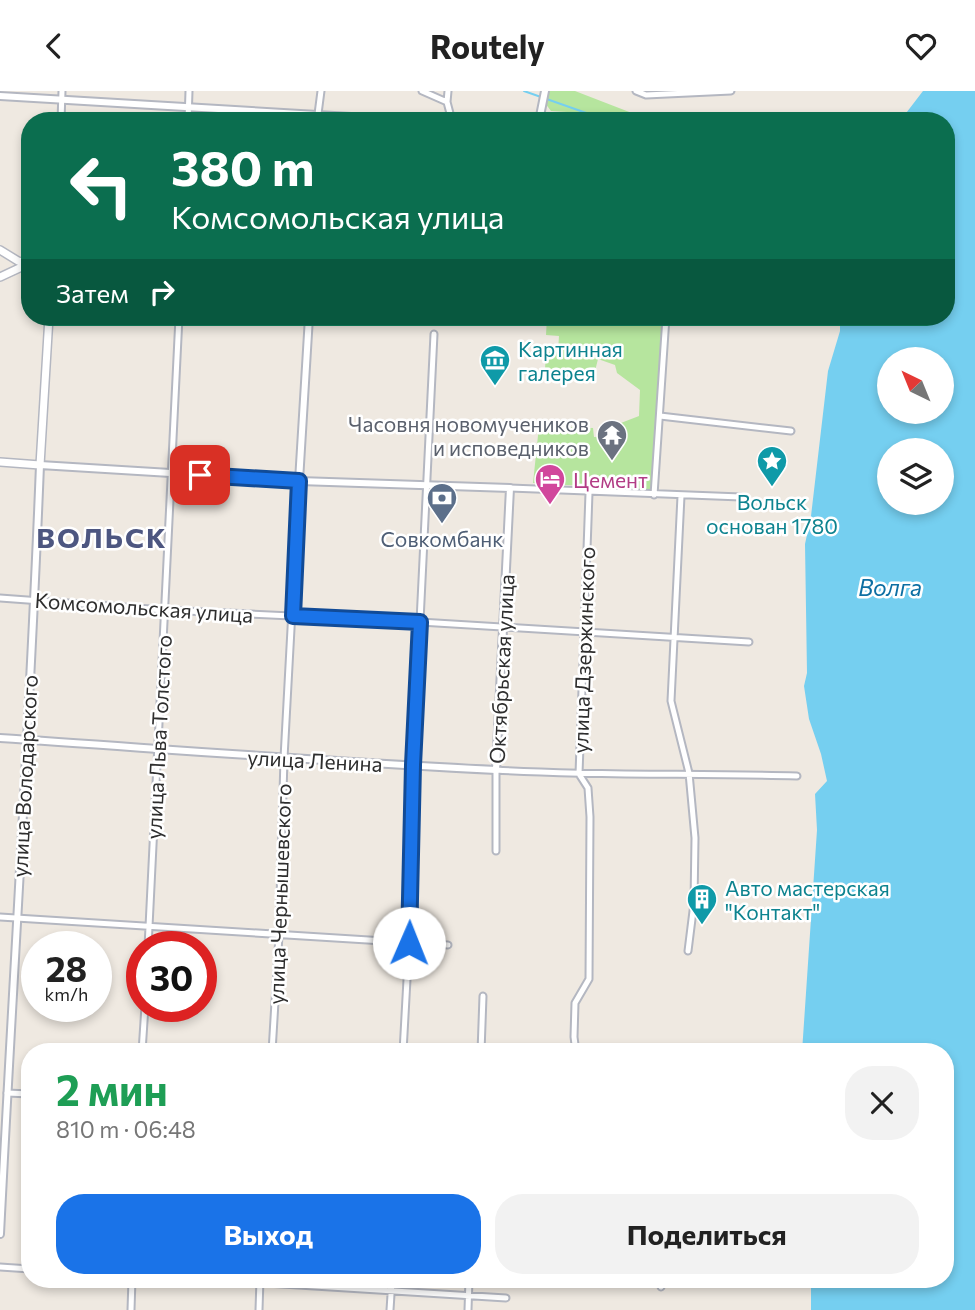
<!DOCTYPE html>
<html lang="ru">
<head>
<meta charset="utf-8">
<style>
	body { margin:0; font-family:Commissioner,sans-serif; background:#f2f2f2; color:#222; height:100vh; display:flex; flex-direction:column; font-size:26px; white-space:nowrap }
	* { box-sizing:border-box; margin:0 }
	p { font-size:23px; color:#767676 }
	.icon { flex:none; width:38px; height:38px; fill:none; stroke:currentColor; stroke-width:2; stroke-linecap:round; stroke-linejoin:round }
	.map { position:relative; flex:1; overflow:hidden }
	.drawer { position:absolute; left:21px; top:952px; width:933px; height:245px; display:flex; flex-direction:column; background:#fff; border-radius:28px; box-shadow:0 4px 10px #0003 }
	.drawer>* { flex:none }
	.top-card { position:absolute; left:21px; top:21px; width:934px; height:214px; border-radius:28px; box-shadow:0 4px 10px #0003; background:#0b6e4f; color:#fff; overflow:hidden }
	.needle { width:46px; rotate:317deg }
	.controls { position:absolute; left:877px; top:256px; display:grid; gap:14px }
	.controls a { display:grid; place-items:center; width:77px; height:77px; border-radius:50%; background:#fff; box-shadow:0 4px 10px #0003; font-size:35px }
	.speed { position:absolute; left:21px; top:840px; display:flex; gap:14px; font-size:35px; font-weight:700; text-align:center }
	.speed>* { display:grid; place-content:center; width:91px; height:91px; border-radius:50%; background:#fff; box-shadow:0 4px 10px #0003; line-height:1 }
	.speed small { font-size:18px; font-weight:400 }
	.speed .limit { border:10px solid #d22; background:#fff; color:#111 }
	.pin { position:absolute; display:grid; place-items:center; width:60px; height:60px; color:#fff; margin:-30px; border-radius:14px; box-shadow:0 4px 10px #0006 }
	.me { position:absolute; width:77px; margin:-38px; rotate:1deg; stroke-linejoin:round; filter:drop-shadow(0 0 5px #0008) }
	.turn { display:flex; align-items:center; gap:24px; height:147px; padding:0 35px; font-size:32px }
	.turn .icon { width:91px; height:91px; stroke-width:2.5 }
	.turn b { display:block; font-size:49px; line-height:60px }
	.then { display:flex; align-items:center; height:66px; padding:0 35px; background:#0003; gap:14px; font-size:26px }
	.round { display:grid; place-items:center; flex:none; width:74px; height:74px; border-radius:28px; background:#f2f2f2 }
	.overview { display:flex; align-items:center; justify-content:space-between; height:119px; padding:0 35px }
	h1 { font-size:42px; font-weight:700; line-height:52px; color:#1e9e55 }
	.action { display:flex; gap:14px; margin-top:auto; padding:14px 35px }
	.action a { flex:1; height:80px; border-radius:28px; background:#1a73e8; color:#fff; font-size:28px; font-weight:700; line-height:80px; text-align:center }
	.action a+a { background:#f2f2f2; color:#222 }
	header { display:flex; justify-content:space-between; align-items:center; height:91px; padding:0 35px; background:#fff; font-size:32px; font-weight:700 }
	.map>svg:first-child { display:block }
</style>
</head>
<body>
<header><svg class="icon" aria-label="back" viewBox="0 0 24 24"><path d="M15 5l-7 7 7 7"/></svg>Routely<svg class="icon" aria-label="heart" viewBox="0 0 24 24"><path d="M12 20l-8-8c-3-5 5-10 8-4 3-6 11-1 8 4z"/></svg></header>
<div class="map">
<svg width="975" height="1219" viewBox="0 0 975 1219">
	<rect width="100%" height="100%" fill="#efe9e1"/>
	<!-- green -->
	<path fill="#b6e59e" d="M 548,0 L 575,0 L 650,29 L 672,30 L 590,30 L 567,21 L 551,20 L 545,12 Z
		M 547,226 L 662,227 L 652,399 L 533,392 L 539,335 L 593,337 L 594,346 L 611,345 L 613,335 L 639,325 L 640,299 L 617,282 L 615,274 L 598,268 L 595,280 L 545,278 L 546,261 L 558,261 L 559,245 L 546,244 Z"/>
	<!-- water -->
	<path fill="#75cff0" fill-rule="evenodd" d="M 923,0 L 975,0 L 975,1219 L 811,1219 L 811,1188 L 945,1188 L 945,961 L 802,961 L 817,739 L 815,703 L 827,690 L 821,663 L 809,628 L 804,595 L 807,582 L 805,453 L 811,425 L 828,280 L 840,240 L 840,226 L 947,226 L 947,30 L 900,30 ZM 889,268 L 942,268 L 942,320 L 889,320 ZM 889,359 L 942,359 L 942,411 L 889,411 Z"/>
	<g fill="none" stroke-linecap="round" stroke-linejoin="round">
		<!-- stream -->
		<path stroke="#75cff0" stroke-width="2" d="M 524,0 L 609,30"/>
		<!-- minor casing -->
		<g stroke="#b4b7c1" stroke-width="9">
			<path id="minor" d="M 422,0 L 447,11
				M 448,0 L 447,11 L 452,30
				M 636,0 L 646,4 L 731,0
				M 318,23 L 321,0
				M 61,30 L 62,0
				M 188,30 L 189,0
				M 660,325 L 791,340
				M 510,397 L 741,406
				M 654,404 L 666,226
				M 681,405 L 671,610 L 689,682 L 695,747 L 694,812 L 688,860
				M 0,507 L 164,519 L 420,531 L 749,551
				M 496,760 L 496,679 C 596,685 697,682 797,685
				M 0,826 L 448,854
				M 148,856 L 179,226
				M 142,961 L 145,915
				M 272,961 L 279,844 L 284,667 L 299,390
				M 403,961 L 409,852 L 413,674 L 434,243
				M 481,961 L 483,905
				M 576,961 L 574,946 L 575,912 L 589,888 L 590,726 L 588,697 L 579,683 L 589,402
				M 7,1002 L 30,1003
				M 0,1176 L 30,1178
				M 201,1188 L 506,1207
				M 659,1188 L 661,1196
				M 131,1219 L 132,1188
				M 259,1219 L 260,1188
				M 390,1219 L 392,1188
				M 468,1219 L 469,1188"/>
		</g>
		<!-- tertiary casing -->
		<g stroke="#b4b7c1" stroke-width="10">
			<path id="tertiary" d="M 0,5 L 419,30
				M 539,30 L 545,0
				M 299,390 L 309,226
				M 0,647 C 165,658 330,671 496,679 L 510,397 L 299,390 L 40,374 C 30,630 13,887 0,1143"/>
		</g>
		<!-- secondary casing -->
		<g stroke="#b4b7c1" stroke-width="10">
			<path id="secondary" d="M 0,159 L 18,170 L 30,173
				M 0,186 L 28,173
				M 0,371 L 40,374 L 49,226"/>
		</g>
		<!-- minor -->
		<use href="#minor" stroke="#fff" stroke-width="5"/>
		<!-- tertiary -->
		<use href="#tertiary" stroke="#fff" stroke-width="6"/>
		<!-- secondary -->
		<use href="#secondary" stroke="#fff" stroke-width="7"/>
	</g>
	<g fill="none" stroke-linecap="round" stroke-linejoin="round">
		<!-- route casing -->
		<g stroke="#114b97" stroke-width="18">
			<path id="route" d="M 200,384 L 299,390 L 293,525 L 420,531 L 413,674 L 409,852"/>
		</g>
		<!-- route -->
		<use href="#route" stroke="#1a73e8" stroke-width="12"/>
	</g>
	<!-- icons -->
	<defs>
		<g id="museum-pin" transform="scale(1.575)"><path d="M0 17L-7.5 6A9.5 9.5 0 1 1 7.5 6Z" fill="#0f9aa8" stroke="#fff"/><path d="M0-6L6-3V-2H-6V-3ZM-5-1h2V3h-2ZM-1-1h2V3h-2ZM3-1h2V3H3ZM-6 4H6V6H-6Z" fill="#fff"/></g>
		<g id="temple-pin" transform="scale(1.575)"><path d="M0 17L-7.5 6A9.5 9.5 0 1 1 7.5 6Z" fill="#6b7280" stroke="#fff"/><path d="M0-6L5-2H3V0L6.5 2.5H4V6H1.5V3h-3V6H-4V2.5H-6.5L-3 0V-2H-5Z" fill="#fff"/></g>
		<g id="sight-pin" transform="scale(1.575)"><path d="M0 17L-7.5 6A9.5 9.5 0 1 1 7.5 6Z" fill="#0f9aa8" stroke="#fff"/><path d="M0-6L1.8-2.2L6-1.7L2.9 1.2L3.7 5.4L0 3.3L-3.7 5.4L-2.9 1.2L-6-1.7L-1.8-2.2Z" fill="#fff"/></g>
		<g id="hotel-pin" transform="scale(1.575)"><path d="M0 17L-7.5 6A9.5 9.5 0 1 1 7.5 6Z" fill="#d1479c" stroke="#fff"/><path d="M-6-4.5h1.5V1H6V5H4.5V3h-9V5H-6ZM-4 0a1.8 1.8 0 1 1 3.6 0ZM.5 0V-2.5h3Q6-2.5 6 0Z" fill="#fff"/></g>
		<g id="bank-pin" transform="scale(1.575)"><path d="M0 17L-7.5 6A9.5 9.5 0 1 1 7.5 6Z" fill="#5c6f8a" stroke="#fff"/><path d="M-6-4H6V4H-6ZM0-2.3a2.3 2.3 0 1 0 0 4.6a2.3 2.3 0 1 0 0-4.6Z" fill="#fff"/></g>
		<g id="building-pin" transform="scale(1.575)"><path d="M0 17L-7.5 6A9.5 9.5 0 1 1 7.5 6Z" fill="#0f9aa8" stroke="#fff"/><path d="M-4-6H4V6H1V3H-1V6H-4ZM-2.5-4.3h1.7v1.8h-1.7ZM.8-4.3h1.7v1.8H.8ZM-2.5-1h1.7V.8h-1.7ZM.8-1h1.7V.8H.8Z" fill="#fff"/></g>
	</defs>
	<g fill-rule="evenodd">
		<use href="#museum-pin" x="495" y="269"/>
		<use href="#temple-pin" x="612" y="344"/>
		<use href="#sight-pin" x="772" y="370"/>
		<use href="#hotel-pin" x="550" y="388"/>
		<use href="#bank-pin" x="442" y="407"/>
		<use href="#building-pin" x="702" y="808"/>
	</g>
	<g text-anchor="middle" dominant-baseline="central" stroke-width="5" stroke-linejoin="round" paint-order="stroke">
		<!-- culture labels -->
		<g font-size="21" fill="#0d838f" stroke="#fff" text-anchor="start">
			<text x="518" y="257">Картинная<tspan x="518" dy="24">галерея</tspan></text>
			<text x="772" y="410" text-anchor="middle">Вольск<tspan x="772" dy="24">основан 1780</tspan></text>
			<text x="725" y="796">Авто мастерская<tspan x="725" dy="24">"Контакт"</tspan></text>
		</g>
		<!-- worship labels -->
		<g font-size="21" fill="#5b616d" stroke="#fff" text-anchor="end">
			<text x="589" y="332">Часовня новомучеников<tspan x="589" dy="24">и исповедников</tspan></text>
		</g>
		<!-- hotel labels -->
		<g font-size="21" fill="#b23c85" stroke="#fff" text-anchor="start">
			<text x="573" y="388">Цемент</text>
		</g>
		<!-- service labels -->
		<g font-size="21" fill="#4e5e75" stroke="#fff">
			<text x="442" y="447">Совкомбанк</text>
		</g>
		<!-- street labels -->
		<g font-size="21" fill="#2e2e2e" stroke="#fff">
			<text transform="translate(144 516) rotate(4)">Комсомольская улица</text>
			<text transform="translate(583 559) rotate(-88)">улица Дзержинского</text>
			<text transform="translate(501 578) rotate(-87)">Октябрьская улица</text>
			<text transform="translate(158 646) rotate(-87)">улица Льва Толстого</text>
			<text transform="translate(315 669) rotate(3)">улица Ленина</text>
			<text transform="translate(24 685) rotate(-87)">улица Володарского</text>
			<text transform="translate(279 803) rotate(-88)">улица Чернышевского</text>
		</g>
		<!-- water labels -->
		<g font-size="23" font-style="italic" fill="#0d6fa3" stroke="#fff">
			<text x="890" y="496">Волга</text>
		</g>
		<!-- district labels -->
		<g font-size="28" font-weight="bold" letter-spacing="2" fill="#4d5680" stroke="#fff">
			<text x="102" y="446">ВОЛЬСК</text>
		</g>
	</g>
</svg>
<div class="controls">
<a><svg class="needle" viewBox="-14 -14 28 28"><path d="M0-13l5 13h-10z" fill="#e53935"/><path d="M0 13l5-13h-10z" fill="#767676"/></svg></a>
<a><svg class="icon" aria-label="layers" viewBox="0 0 24 24"><path d="M12 4l9 5-9 5-9-5zM3 14l9 5 9-5"/></svg></a>
</div>
<div class="speed"><div>28<small>km/h</small></div><div class="limit">30</div></div>
<div class="pin" style="left:200px;top:384px;background:#d93025"><svg class="icon" aria-label="arrive" viewBox="0 0 24 24"><path d="M6 21V4h12l-3 4 3 4H6"/></svg></div>
<svg class="me" style="left:409px;top:852px" viewBox="-20 -20 40 40"><circle r="19" fill="#fff"/><path d="M0-13L10 11 0 6-10 11z" fill="#1a73e8"/></svg>
<div class="top-card">
<div class="turn"><svg class="icon" aria-label="left" viewBox="0 0 24 24"><path d="M17 20v-9H6M10 6l-5 5 5 5"/></svg><div><b>380 m</b>Комсомольская улица</div></div>
<div class="then">Затем<svg class="icon" aria-label="right" viewBox="0 0 24 24"><path d="M7 20v-9h11M14 6l5 5-5 5"/></svg></div>
</div>
<section class="drawer">
<div class="overview"><div><h1>2 мин</h1><p>810 m · 06:48</p></div><a class="round"><svg class="icon" aria-label="close" viewBox="0 0 24 24"><path d="M6 6l12 12M18 6L6 18"/></svg></a></div>
<div class="action"><a>Выход</a><a>Поделиться</a></div>
</section>
</div>
</body>
</html>
